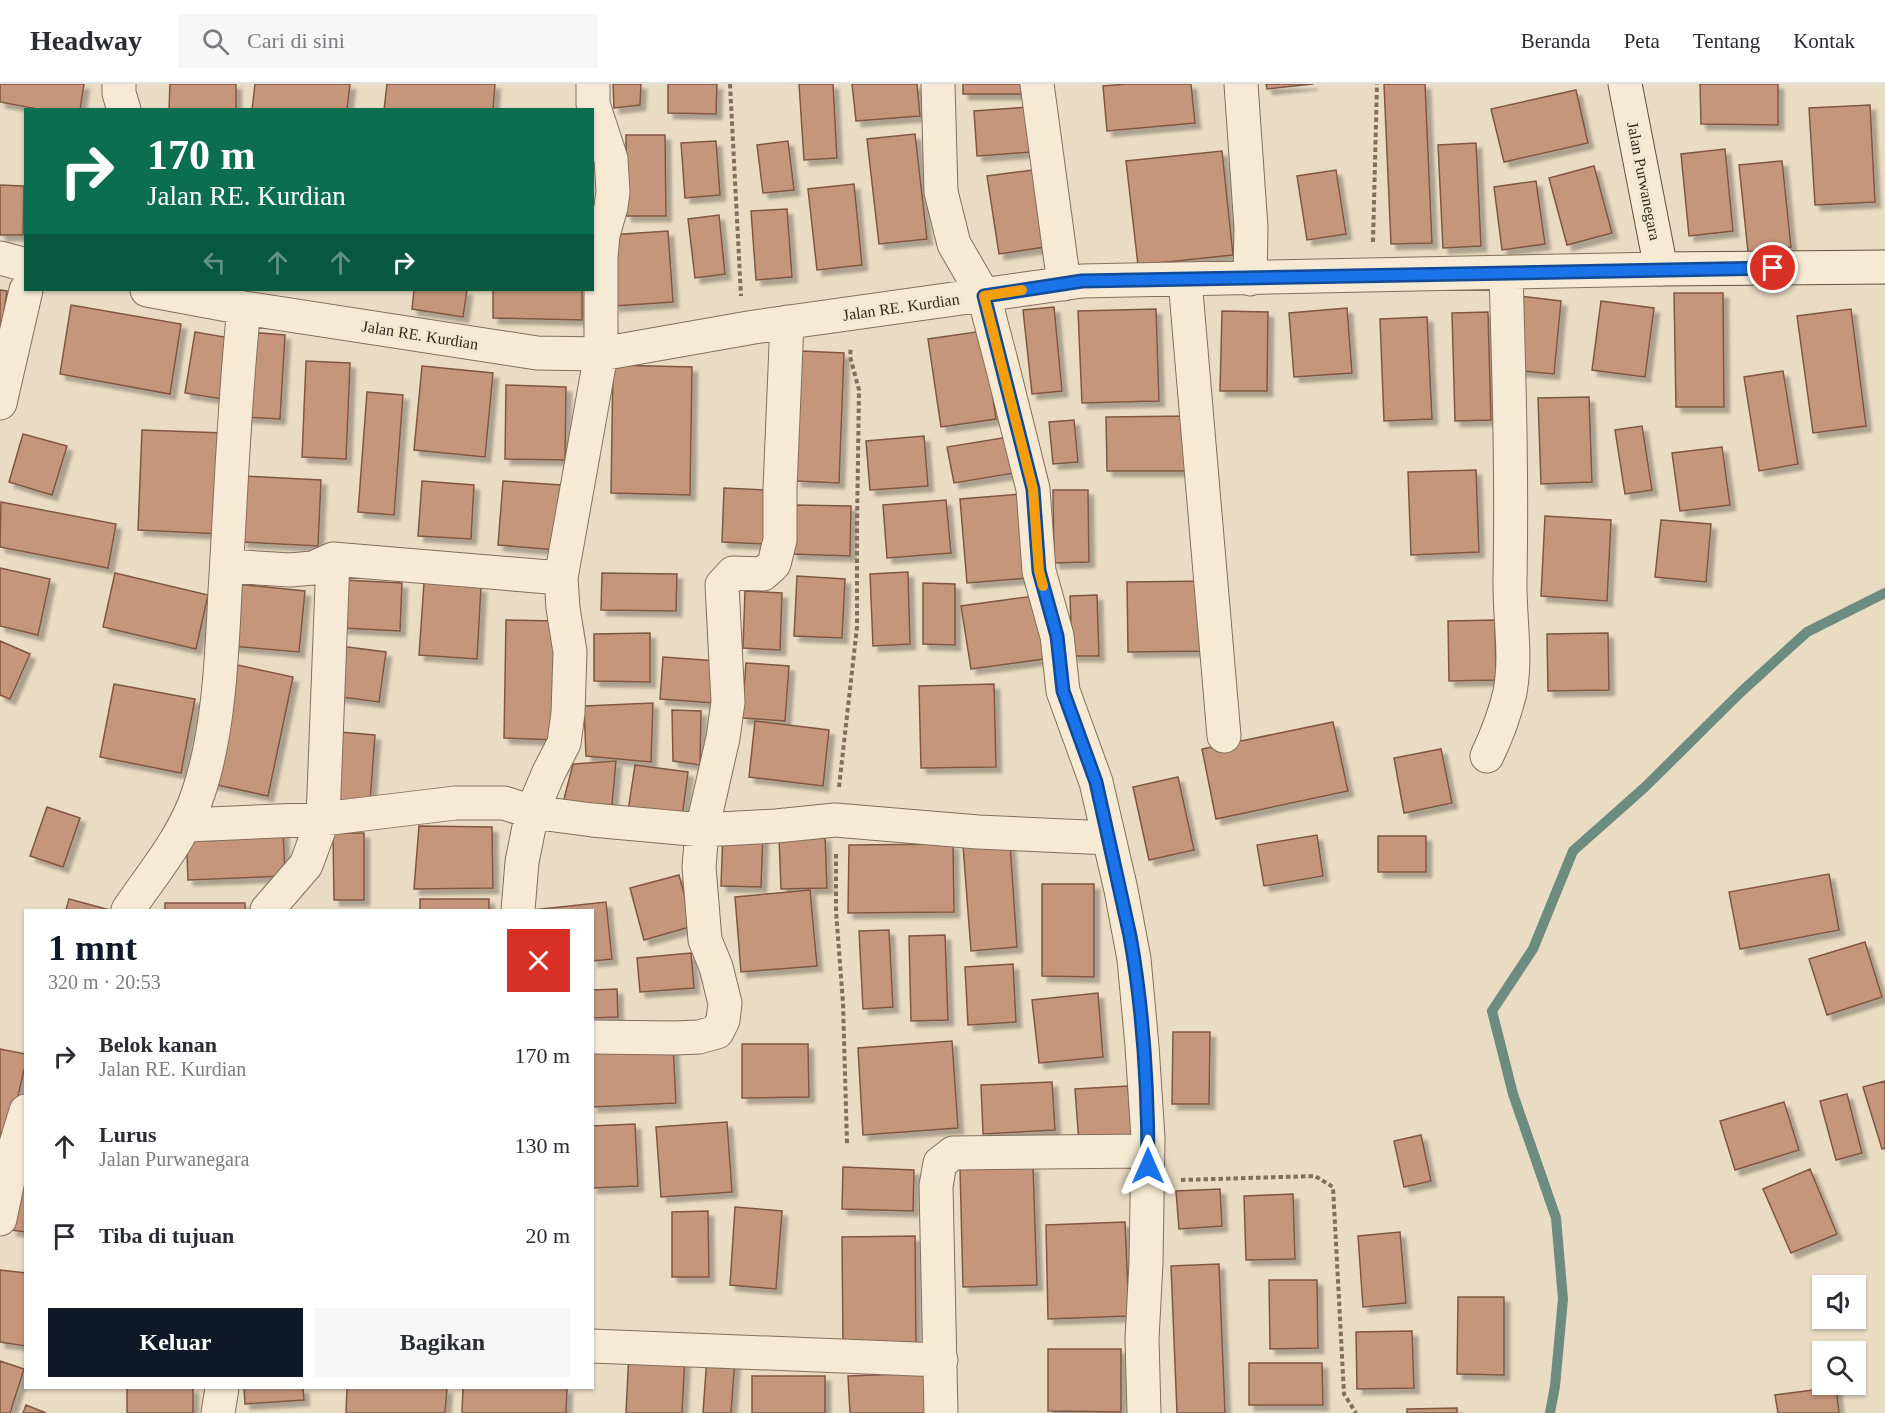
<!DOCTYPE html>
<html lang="id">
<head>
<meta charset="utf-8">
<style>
	body { margin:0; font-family:Georgia,serif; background:#f7f7f7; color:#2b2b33; height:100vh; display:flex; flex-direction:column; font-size:22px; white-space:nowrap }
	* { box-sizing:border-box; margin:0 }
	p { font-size:20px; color:#7c7c81 }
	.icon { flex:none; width:33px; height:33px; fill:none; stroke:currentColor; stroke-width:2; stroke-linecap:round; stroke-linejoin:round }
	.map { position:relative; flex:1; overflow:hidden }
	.panel { position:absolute; left:24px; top:825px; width:570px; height:480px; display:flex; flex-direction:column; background:#fff; border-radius:0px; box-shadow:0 2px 4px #0004 }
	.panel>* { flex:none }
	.banner { position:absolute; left:24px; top:24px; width:570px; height:183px; border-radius:0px; box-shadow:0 2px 4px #0004; background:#0b6e4f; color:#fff; overflow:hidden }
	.controls { position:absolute; left:1812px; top:1191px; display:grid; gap:12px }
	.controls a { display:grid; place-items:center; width:54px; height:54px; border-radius:0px; background:#fff; box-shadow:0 2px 4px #0004; font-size:30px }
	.pin { position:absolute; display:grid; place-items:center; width:51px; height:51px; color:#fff; margin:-26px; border:3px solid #fff; border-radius:50%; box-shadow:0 2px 6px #0007 }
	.me { position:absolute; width:66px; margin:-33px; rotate:0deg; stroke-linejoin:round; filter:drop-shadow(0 0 4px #0008) }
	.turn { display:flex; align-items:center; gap:21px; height:126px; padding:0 24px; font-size:27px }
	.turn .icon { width:78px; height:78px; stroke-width:2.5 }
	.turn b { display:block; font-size:42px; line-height:51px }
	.lanes { display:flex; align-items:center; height:57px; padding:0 24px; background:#0003; justify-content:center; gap:30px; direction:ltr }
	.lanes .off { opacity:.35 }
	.round { display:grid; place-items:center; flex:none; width:63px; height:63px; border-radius:0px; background:#f7f7f7 }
	.summary { display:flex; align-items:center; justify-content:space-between; height:102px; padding:0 24px }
	h1 { font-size:36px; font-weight:700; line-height:45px; color:#111827 }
	.cta { display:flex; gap:12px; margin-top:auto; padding:12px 24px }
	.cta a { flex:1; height:69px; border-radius:0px; background:#111827; color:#fff; font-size:24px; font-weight:700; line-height:69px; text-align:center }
	.cta a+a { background:#f7f7f7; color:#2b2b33 }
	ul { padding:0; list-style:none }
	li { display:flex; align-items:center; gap:18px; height:90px; padding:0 24px }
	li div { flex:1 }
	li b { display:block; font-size:22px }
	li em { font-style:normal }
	header { display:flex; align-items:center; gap:36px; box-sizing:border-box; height:84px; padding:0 30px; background:#fff; border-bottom:2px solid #e1e1e2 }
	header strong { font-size:28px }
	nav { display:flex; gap:33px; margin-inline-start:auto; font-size:21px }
	.search { width:420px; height:54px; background:#f7f7f7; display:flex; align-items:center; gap:15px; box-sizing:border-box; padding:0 21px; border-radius:0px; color:#7c7c81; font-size:22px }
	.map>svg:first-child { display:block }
</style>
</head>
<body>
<header>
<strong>Headway</strong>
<div class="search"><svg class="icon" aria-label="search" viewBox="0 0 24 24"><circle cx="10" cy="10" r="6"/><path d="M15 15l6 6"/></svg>Cari di sini</div>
<nav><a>Beranda</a><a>Peta</a><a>Tentang</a><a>Kontak</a></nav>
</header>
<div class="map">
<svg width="1885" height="1329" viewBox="0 0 1885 1329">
	<defs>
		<filter id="shadow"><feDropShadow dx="5.5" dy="5.5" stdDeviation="1.5" flood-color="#0004"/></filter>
	</defs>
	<rect width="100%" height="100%" fill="#eadcc3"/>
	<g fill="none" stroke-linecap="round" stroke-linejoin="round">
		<!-- stream -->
		<path stroke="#6c8b81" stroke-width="10" d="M 1550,1329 L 1555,1302 L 1563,1215 L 1556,1134 L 1513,1010 L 1492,927 L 1533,865 L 1573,767 L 1645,703 L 1741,608 L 1807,548 L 1885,509"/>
	</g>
	<!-- building -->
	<path fill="#c6967b" stroke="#805742" stroke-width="1.5" filter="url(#shadow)" d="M 0,0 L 84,0 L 80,26 L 43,26 L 0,18 Z
		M 170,0 L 236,0 L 236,26 L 169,26 Z
		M 255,0 L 350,0 L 347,26 L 252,26 Z
		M 387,0 L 495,0 L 493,26 L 384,26 Z
		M 613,0 L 641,0 L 640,21 L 614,24 Z
		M 668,0 L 717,0 L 716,30 L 668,29 Z
		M 799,0 L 833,0 L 837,74 L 804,76 Z
		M 852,0 L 917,0 L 920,32 L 856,37 Z
		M 963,0 L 1027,0 L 1029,10 L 963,10 Z
		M 1127,0 L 1191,0 L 1195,39 L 1107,47 L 1103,2 Z
		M 1266,0 L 1313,0 L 1267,5 Z
		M 1384,0 L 1425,0 L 1432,159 L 1391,160 Z
		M 1700,0 L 1778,0 L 1778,41 L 1701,40 Z
		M 1576,6 L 1588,59 L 1504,78 L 1491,25 Z
		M 1870,21 L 1875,118 L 1815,121 L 1809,24 Z
		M 1028,23 L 1031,68 L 977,72 L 974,27 Z
		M 915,50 L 927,155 L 879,160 L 867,55 Z
		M 626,51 L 665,51 L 666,132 L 626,132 Z
		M 716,57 L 720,111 L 685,114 L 681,59 Z
		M 788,57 L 794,106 L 763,109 L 757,61 Z
		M 1476,59 L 1481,162 L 1443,164 L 1438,61 Z
		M 1725,65 L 1733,147 L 1689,152 L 1681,70 Z
		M 1222,67 L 1233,171 L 1138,181 L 1126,77 Z
		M 1782,77 L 1791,163 L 1748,168 L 1739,81 Z
		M 1594,82 L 1612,149 L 1567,161 L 1549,94 Z
		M 1033,86 L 1045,163 L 999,170 L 987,92 Z
		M 1336,86 L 1346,150 L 1307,156 L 1297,92 Z
		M 1536,97 L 1545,160 L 1502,166 L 1494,103 Z
		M 854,100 L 862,181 L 817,186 L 808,105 Z
		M 0,101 L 24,102 L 23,151 L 0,151 Z
		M 787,125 L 792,193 L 756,196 L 751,127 Z
		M 719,131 L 725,190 L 695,194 L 688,135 Z
		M 668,147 L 673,218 L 614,222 L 609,151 Z
		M 0,206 L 7,207 L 0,254 Z
		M 414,206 L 467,206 L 463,233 L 412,225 Z
		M 493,206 L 582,206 L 582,236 L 493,234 Z
		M 1674,209 L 1723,209 L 1724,323 L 1676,323 Z
		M 1519,212 L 1561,217 L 1554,290 L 1512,286 Z
		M 1601,217 L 1654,224 L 1645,293 L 1592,286 Z
		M 71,221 L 181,240 L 170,310 L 60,290 Z
		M 1054,223 L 1062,307 L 1032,310 L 1023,226 Z
		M 1347,224 L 1352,289 L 1294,293 L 1289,229 Z
		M 1156,225 L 1159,317 L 1082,319 L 1078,227 Z
		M 1851,225 L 1866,342 L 1813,349 L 1797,232 Z
		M 1222,227 L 1268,228 L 1267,307 L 1220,307 Z
		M 1488,228 L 1491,336 L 1455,337 L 1452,229 Z
		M 1427,233 L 1432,335 L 1384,337 L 1380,235 Z
		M 983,247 L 996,335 L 941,343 L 928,255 Z
		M 195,248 L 236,255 L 228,316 L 185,309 Z
		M 249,248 L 285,251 L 280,335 L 244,333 Z
		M 802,267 L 844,269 L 839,399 L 796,397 Z
		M 306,277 L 350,279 L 346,375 L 302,373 Z
		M 613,281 L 692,283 L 690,411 L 611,409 Z
		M 422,282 L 493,289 L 485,373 L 414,366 Z
		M 1783,287 L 1798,380 L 1759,387 L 1744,293 Z
		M 506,301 L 566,303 L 565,376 L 505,375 Z
		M 367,308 L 403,311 L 394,431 L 358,428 Z
		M 1589,313 L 1592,398 L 1541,400 L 1538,314 Z
		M 1190,332 L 1191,387 L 1107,387 L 1106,333 Z
		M 1074,336 L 1078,378 L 1053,380 L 1049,338 Z
		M 1642,342 L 1652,406 L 1625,410 L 1615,346 Z
		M 142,346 L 225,349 L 221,450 L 138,446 Z
		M 23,350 L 67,362 L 52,411 L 9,398 Z
		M 924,352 L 928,402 L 870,406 L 866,357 Z
		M 1008,353 L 1014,389 L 954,399 L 947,363 Z
		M 1722,363 L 1730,421 L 1680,427 L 1672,369 Z
		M 1476,386 L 1479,468 L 1411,471 L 1408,388 Z
		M 244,392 L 321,396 L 318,462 L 242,458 Z
		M 422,397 L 474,401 L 471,455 L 418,452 Z
		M 503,397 L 561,401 L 556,466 L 498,461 Z
		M 724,404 L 766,406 L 764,460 L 722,458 Z
		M 1053,406 L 1088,406 L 1089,478 L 1054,479 Z
		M 1022,410 L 1029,494 L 967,499 L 960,415 Z
		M 946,416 L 951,469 L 887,474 L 883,421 Z
		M 1,418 L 116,440 L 108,484 L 0,463 Z
		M 793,421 L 851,422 L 850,472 L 792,470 Z
		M 1545,432 L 1611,436 L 1607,517 L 1541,512 Z
		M 1661,436 L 1711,440 L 1706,498 L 1655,493 Z
		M 0,484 L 50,495 L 38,551 L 0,542 Z
		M 908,488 L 910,560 L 873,562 L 870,490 Z
		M 115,489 L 208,511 L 196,565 L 103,543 Z
		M 602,489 L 677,490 L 676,527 L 601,526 Z
		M 797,492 L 845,495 L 842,554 L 794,552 Z
		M 344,496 L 402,499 L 400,547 L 342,544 Z
		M 1211,497 L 1211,567 L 1128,568 L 1127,498 Z
		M 424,499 L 481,503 L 477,575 L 419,571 Z
		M 923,499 L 955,500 L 955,561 L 923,560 Z
		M 236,500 L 305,507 L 299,568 L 231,562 Z
		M 745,507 L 782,509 L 780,566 L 743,564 Z
		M 1097,511 L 1099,572 L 1072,572 L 1070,512 Z
		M 1034,512 L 1044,575 L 971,585 L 961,522 Z
		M 506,536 L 557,537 L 555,656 L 504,654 Z
		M 1495,536 L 1496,596 L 1449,597 L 1448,537 Z
		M 650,549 L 650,598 L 594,597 L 594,550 Z
		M 1608,549 L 1609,606 L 1548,607 L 1547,550 Z
		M 0,557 L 30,570 L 10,615 L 0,611 Z
		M 340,562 L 386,568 L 379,618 L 334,612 Z
		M 663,573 L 717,577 L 714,619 L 660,615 Z
		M 746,579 L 789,582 L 785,637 L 742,634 Z
		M 233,580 L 293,593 L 268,712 L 208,699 Z
		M 114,600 L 195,615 L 181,689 L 100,673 Z
		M 994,600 L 996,683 L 921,684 L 919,602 Z
		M 653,619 L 651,678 L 586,672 L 584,622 Z
		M 672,626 L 701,627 L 700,681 L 673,677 Z
		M 755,637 L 829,646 L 823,702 L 749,693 Z
		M 1333,638 L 1348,707 L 1216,735 L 1202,665 Z
		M 339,648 L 375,651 L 370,719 L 334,716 Z
		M 1441,665 L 1452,719 L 1404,729 L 1394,674 Z
		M 616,677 L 611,732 L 562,723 L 573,680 Z
		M 635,681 L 688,688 L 681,741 L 627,734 Z
		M 1178,693 L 1194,766 L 1149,776 L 1133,703 Z
		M 47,723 L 80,734 L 63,783 L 30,772 Z
		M 419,742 L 492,743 L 493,804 L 414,805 Z
		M 283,744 L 285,792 L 188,796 L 186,747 Z
		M 723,748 L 763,750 L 761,803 L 721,802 Z
		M 333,749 L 364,749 L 364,816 L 334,816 Z
		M 1317,751 L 1323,792 L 1264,802 L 1257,761 Z
		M 825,752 L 827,804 L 781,805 L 779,753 Z
		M 1378,752 L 1426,752 L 1426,788 L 1378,788 Z
		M 1010,759 L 1017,863 L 971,867 L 963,762 Z
		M 953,760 L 954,828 L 848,829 L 849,761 Z
		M 1829,790 L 1839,846 L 1740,865 L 1729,808 Z
		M 679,791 L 693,842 L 644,856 L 630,804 Z
		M 1042,800 L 1094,800 L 1094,893 L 1042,892 Z
		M 810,806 L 817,882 L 741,888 L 735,813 Z
		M 69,815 L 110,826 L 66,826 Z
		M 420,815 L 489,815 L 489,826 L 420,826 Z
		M 606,818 L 612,875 L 592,877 L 592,826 L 532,826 Z
		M 165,819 L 245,819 L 245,826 L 165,826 Z
		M 889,846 L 893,923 L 863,925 L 859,847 Z
		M 945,851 L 948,936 L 911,937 L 909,852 Z
		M 1865,858 L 1882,913 L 1827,931 L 1809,875 Z
		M 691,869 L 694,904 L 640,908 L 637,874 Z
		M 1013,880 L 1016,938 L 968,941 L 965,883 Z
		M 617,905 L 618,933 L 592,934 L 592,906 Z
		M 1098,909 L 1103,973 L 1039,979 L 1032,916 Z
		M 1173,948 L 1210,948 L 1209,1020 L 1172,1020 Z
		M 952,957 L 958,1044 L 863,1051 L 858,964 Z
		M 742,960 L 808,960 L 809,1013 L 742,1014 Z
		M 673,961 L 676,1019 L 592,1023 L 592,965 Z
		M 0,965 L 26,970 L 26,978 L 4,1071 L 0,1069 Z
		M 1885,997 L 1885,1064 L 1882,1065 L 1863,1003 Z
		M 1052,998 L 1055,1046 L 983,1050 L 981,1001 Z
		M 1128,1002 L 1132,1057 L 1079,1060 L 1075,1005 Z
		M 1847,1010 L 1862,1069 L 1836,1076 L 1820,1017 Z
		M 1784,1018 L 1799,1066 L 1735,1086 L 1720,1037 Z
		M 727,1038 L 732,1108 L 661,1113 L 656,1043 Z
		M 635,1040 L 638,1102 L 592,1104 L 592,1042 Z
		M 1421,1051 L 1431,1097 L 1404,1103 L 1394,1057 Z
		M 1033,1082 L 1037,1201 L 963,1203 L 960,1084 Z
		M 843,1083 L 914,1086 L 913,1127 L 842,1125 Z
		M 1810,1085 L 1837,1150 L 1791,1169 L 1763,1105 Z
		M 26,1091 L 26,1148 L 11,1146 Z
		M 1220,1105 L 1222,1142 L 1179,1145 L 1176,1107 Z
		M 1293,1110 L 1295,1175 L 1246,1176 L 1244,1112 Z
		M 735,1123 L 782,1127 L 776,1205 L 730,1201 Z
		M 708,1127 L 709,1193 L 672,1193 L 672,1128 Z
		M 1125,1138 L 1129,1232 L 1048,1235 L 1046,1141 Z
		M 1400,1148 L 1406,1219 L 1363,1223 L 1358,1152 Z
		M 915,1152 L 916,1260 L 843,1261 L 842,1153 Z
		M 1219,1180 L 1225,1329 L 1177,1329 L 1171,1182 Z
		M 0,1186 L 26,1189 L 26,1262 L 0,1258 Z
		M 1269,1196 L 1317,1196 L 1318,1264 L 1270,1265 Z
		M 1458,1213 L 1504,1213 L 1504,1291 L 1457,1290 Z
		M 1412,1247 L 1414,1304 L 1357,1305 L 1356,1248 Z
		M 1048,1265 L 1121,1265 L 1121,1328 L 1048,1327 Z
		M 629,1267 L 685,1271 L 682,1329 L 626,1329 Z
		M 707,1273 L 735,1275 L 731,1329 L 703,1329 Z
		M 0,1277 L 24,1285 L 10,1329 L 0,1329 Z
		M 1249,1279 L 1322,1279 L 1323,1321 L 1249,1321 Z
		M 926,1289 L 927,1329 L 850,1329 L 848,1292 Z
		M 752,1292 L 825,1292 L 825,1329 L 752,1329 Z
		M 1836,1303 L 1839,1329 L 1778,1329 L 1775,1311 Z
		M 127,1304 L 193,1304 L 193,1329 L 127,1329 Z
		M 244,1304 L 303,1304 L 304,1316 L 245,1320 Z
		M 347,1304 L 447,1304 L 445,1329 L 346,1329 Z
		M 463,1304 L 567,1304 L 566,1329 L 462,1329 Z
		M 26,1321 L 46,1329 L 23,1329 Z
		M 1457,1324 L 1457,1329 L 1407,1329 L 1407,1325 Z"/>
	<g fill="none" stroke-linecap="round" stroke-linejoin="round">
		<!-- street casing -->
		<g stroke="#836e5b" stroke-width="35">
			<path id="street" d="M 119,0 L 119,9 L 124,26
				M 938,0 L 941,108 L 954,160 L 984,212 L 1003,285 L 1033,405 L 1039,487 L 1057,552 L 1063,607 L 1096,698 L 1121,806 L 1134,875 L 1142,962 L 1148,1054 L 1146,1179 L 1142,1255 L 1144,1329
				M 1037,0 L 1064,200
				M 1241,0 L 1251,144 L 1250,195
				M 0,174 L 26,181
				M 1185,196 L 1224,652
				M 147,206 L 244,224 L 537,269 L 601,270 L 754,243 L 1082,197 L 1661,185
				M 0,319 L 26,206
				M 227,482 L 290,486 L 313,484 L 333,475
				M 1487,672 C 1497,651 1505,630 1510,608 C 1517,571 1509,531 1510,494 C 1512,392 1509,291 1506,189
				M 186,741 L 323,735 L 455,719 L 504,719 L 532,728 L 592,736 L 702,746 L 776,742 L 835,736 L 978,748 L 1109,754
				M 128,826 C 153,789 184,753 198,710 C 219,649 222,570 225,507 C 231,412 234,318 244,224
				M 267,826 L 306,781 L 323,735 L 333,475 L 561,494 L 601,270 L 601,174 L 603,151 L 611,123 L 613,108 L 611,75 L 593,20 L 593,0
				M 518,826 L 522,778 L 532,728 L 549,688 L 564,659 L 568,629 L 570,568 L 563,524 L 561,494
				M 592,953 L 675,954 L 699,953 L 717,948 L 723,936 L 725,919 L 716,883 L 705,856 L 699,783 L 702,746 L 723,654 L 728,618 L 722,501 L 733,489 L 763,490 L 774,480 L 780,456 L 780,404 L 787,238
				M 0,1135 L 15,1063 L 26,1027
				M 592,1262 L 941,1276
				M 218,1329 L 222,1304
				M 941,1329 L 936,1102 L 940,1079 L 953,1069 L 1148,1067"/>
		</g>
		<!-- secondary casing -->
		<g stroke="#654f3e" stroke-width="35">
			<path id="secondary" d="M 1625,0 L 1661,185 L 1885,183"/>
		</g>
		<!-- path -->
		<path stroke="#836e5b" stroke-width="4" stroke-dasharray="4.5 3" stroke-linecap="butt" d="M 730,0 L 741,212
			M 1373,158 L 1377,0
			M 839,703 L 857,543 L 857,442 L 859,306 L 850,272 L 851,263
			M 836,770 L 836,827 L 843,919 L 847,1060
			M 1181,1096 L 1315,1092 L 1333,1103 L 1344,1310 L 1356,1329"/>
		<!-- street -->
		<use href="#street" stroke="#f6ead5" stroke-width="33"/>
		<!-- secondary -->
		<use href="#secondary" stroke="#f6ead5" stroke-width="33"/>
	</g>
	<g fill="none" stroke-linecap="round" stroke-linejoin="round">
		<!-- route casing -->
		<g stroke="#114b97" stroke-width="15">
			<path id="route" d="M 1148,1082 C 1148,1009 1143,924 1130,852 L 1096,698 L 1063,607 L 1057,552 L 1039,487 L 1033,405 L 984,212 L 1082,197 L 1773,184"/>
		</g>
		<!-- route -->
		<use href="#route" stroke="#1a73e8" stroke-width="10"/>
		<!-- slow -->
		<path stroke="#f59e0b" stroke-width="10" d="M 1022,206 L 984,212 L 1033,405 L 1039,487 L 1043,502"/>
	</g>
	<g text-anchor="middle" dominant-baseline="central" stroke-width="6" stroke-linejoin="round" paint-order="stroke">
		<!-- street labels -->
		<g font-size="16" fill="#34271e" stroke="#f2e7d1">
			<text transform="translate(1644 97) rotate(79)">Jalan Purwanegara</text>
			<text transform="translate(901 223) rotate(-8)">Jalan RE. Kurdian</text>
			<text transform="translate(420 251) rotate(9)">Jalan RE. Kurdian</text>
		</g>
	</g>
</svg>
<div class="controls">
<a><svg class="icon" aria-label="sound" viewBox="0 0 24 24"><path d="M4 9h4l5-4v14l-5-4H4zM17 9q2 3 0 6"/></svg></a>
<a><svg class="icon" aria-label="search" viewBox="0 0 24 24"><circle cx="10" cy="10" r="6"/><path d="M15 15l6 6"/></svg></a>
</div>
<div class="pin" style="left:1773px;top:184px;background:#d93025"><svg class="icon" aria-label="arrive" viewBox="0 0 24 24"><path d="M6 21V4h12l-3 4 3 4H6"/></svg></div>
<svg class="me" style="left:1148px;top:1082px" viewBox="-20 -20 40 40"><path d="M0-17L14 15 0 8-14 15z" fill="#1a73e8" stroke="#fff" stroke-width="4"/></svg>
<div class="banner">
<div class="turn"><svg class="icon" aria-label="right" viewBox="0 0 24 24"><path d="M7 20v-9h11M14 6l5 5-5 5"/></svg><div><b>170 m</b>Jalan RE. Kurdian</div></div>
<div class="lanes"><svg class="icon off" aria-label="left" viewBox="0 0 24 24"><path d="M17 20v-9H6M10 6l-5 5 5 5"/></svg><svg class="icon off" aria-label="ahead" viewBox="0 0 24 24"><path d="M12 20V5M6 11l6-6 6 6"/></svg><svg class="icon off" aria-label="ahead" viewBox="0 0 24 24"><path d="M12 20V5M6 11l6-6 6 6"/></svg><svg class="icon" aria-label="right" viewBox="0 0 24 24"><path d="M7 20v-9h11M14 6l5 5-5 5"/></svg></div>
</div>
<section class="panel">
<div class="summary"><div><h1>1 mnt</h1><p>320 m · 20:53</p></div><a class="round" style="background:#d93025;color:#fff"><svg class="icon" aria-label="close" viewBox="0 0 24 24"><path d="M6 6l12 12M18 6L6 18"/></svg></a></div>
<ul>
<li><svg class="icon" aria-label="right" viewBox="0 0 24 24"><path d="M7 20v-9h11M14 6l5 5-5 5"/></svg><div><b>Belok kanan</b><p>Jalan RE. Kurdian</p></div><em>170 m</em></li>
<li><svg class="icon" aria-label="ahead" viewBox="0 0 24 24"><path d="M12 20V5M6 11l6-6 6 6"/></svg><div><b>Lurus</b><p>Jalan Purwanegara</p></div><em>130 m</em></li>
<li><svg class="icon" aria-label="arrive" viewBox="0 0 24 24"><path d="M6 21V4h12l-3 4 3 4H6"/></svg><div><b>Tiba di tujuan</b></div><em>20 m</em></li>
</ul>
<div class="cta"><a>Keluar</a><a>Bagikan</a></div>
</section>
</div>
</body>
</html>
